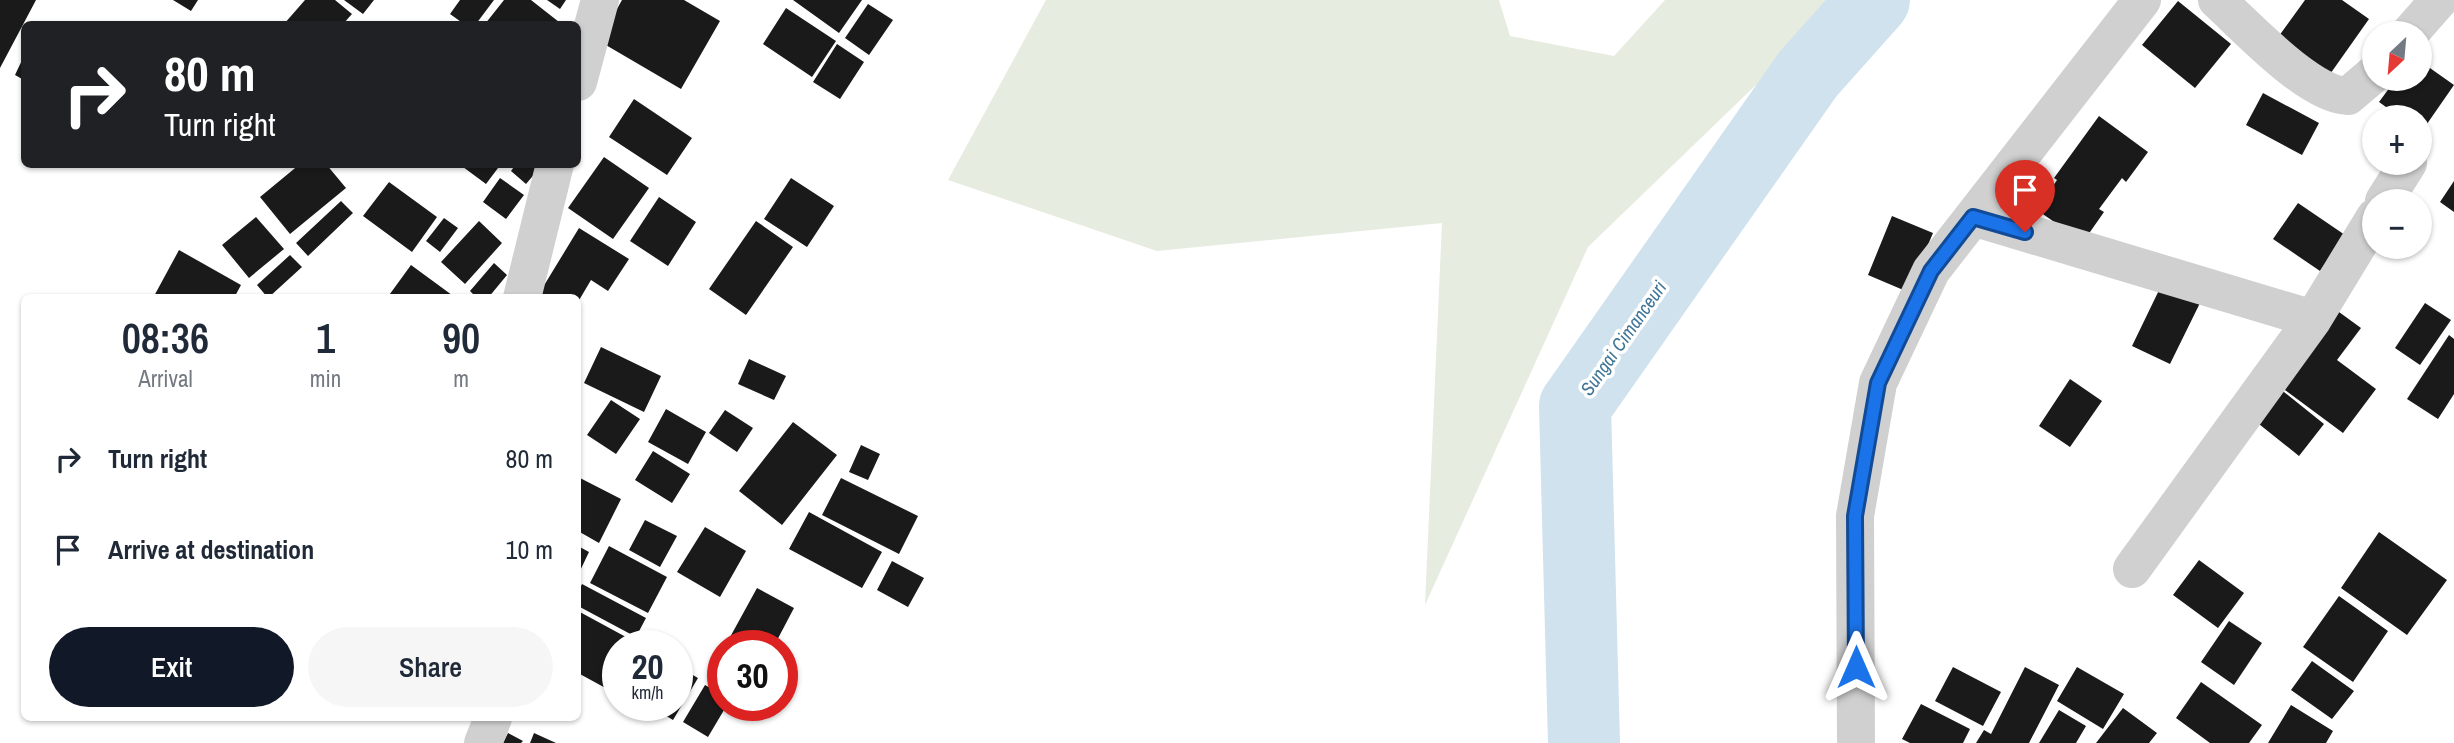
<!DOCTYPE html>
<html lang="en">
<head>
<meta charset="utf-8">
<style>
	body { margin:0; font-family:"Archivo Narrow",sans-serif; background:#f6f6f7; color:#1f2937; height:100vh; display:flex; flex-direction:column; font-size:26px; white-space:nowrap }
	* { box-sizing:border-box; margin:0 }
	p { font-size:23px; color:#747a83 }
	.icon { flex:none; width:38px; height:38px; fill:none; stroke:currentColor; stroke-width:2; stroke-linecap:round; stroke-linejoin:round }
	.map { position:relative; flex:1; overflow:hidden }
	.details { position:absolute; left:21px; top:294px; width:560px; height:427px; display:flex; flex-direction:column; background:#fff; border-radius:10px; box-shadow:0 2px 5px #0004 }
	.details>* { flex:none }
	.guide { position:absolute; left:21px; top:21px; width:560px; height:147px; border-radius:10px; box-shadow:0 2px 5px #0004; background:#202124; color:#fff; overflow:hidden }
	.needle { width:46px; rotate:206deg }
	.buttons { position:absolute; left:2362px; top:21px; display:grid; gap:14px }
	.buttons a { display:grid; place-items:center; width:70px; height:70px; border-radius:50%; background:#fff; box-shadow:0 2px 5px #0004; font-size:35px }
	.speed { position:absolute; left:602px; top:630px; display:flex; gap:14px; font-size:35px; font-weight:700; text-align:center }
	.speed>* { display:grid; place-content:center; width:91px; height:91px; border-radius:50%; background:#fff; box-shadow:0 2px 5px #0004; line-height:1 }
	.speed small { font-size:18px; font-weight:400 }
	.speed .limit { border:10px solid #d22; background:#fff; color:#111 }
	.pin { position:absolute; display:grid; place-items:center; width:60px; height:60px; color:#fff; margin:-72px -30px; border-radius:50% 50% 50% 0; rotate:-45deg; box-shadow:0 0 7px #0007 }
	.pin .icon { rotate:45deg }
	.me { position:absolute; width:77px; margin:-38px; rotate:0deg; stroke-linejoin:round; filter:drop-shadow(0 0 5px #0008) }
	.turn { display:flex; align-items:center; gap:24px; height:147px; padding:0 28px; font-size:32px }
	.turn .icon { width:91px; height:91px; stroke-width:2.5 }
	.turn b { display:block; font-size:49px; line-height:60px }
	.eta { display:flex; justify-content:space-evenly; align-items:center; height:119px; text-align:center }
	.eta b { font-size:42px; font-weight:600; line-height:49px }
	.primary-button { display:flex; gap:14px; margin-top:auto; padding:14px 28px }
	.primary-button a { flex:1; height:80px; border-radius:42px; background:#111827; color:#fff; font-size:28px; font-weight:600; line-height:80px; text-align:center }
	.primary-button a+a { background:#f6f6f7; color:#1f2937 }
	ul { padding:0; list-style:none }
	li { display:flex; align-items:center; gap:21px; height:91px; padding:0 28px }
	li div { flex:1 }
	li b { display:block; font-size:26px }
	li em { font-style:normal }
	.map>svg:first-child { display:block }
</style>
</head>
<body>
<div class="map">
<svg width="2454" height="743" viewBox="0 0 2454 743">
	<rect width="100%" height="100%" fill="#fff"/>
	<!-- green -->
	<path fill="#e6ecdf" d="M 1046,0 L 1499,0 L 1510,36 L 1614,56 L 1665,0 L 1844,0 L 1588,247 L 1425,605 L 1442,223 L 1157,251 L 948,180 Z"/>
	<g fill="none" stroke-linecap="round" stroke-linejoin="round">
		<!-- river -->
		<path stroke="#cfe2ee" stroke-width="72" d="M 1584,743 L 1575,406 L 1808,74 L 1874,0"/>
	</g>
	<!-- building -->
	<path fill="#1a1a1a" d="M 0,0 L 36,0 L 0,68 Z
		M 173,0 L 198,0 L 191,11 Z
		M 305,0 L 335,0 L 352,14 L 343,24 L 284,24 Z
		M 344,0 L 374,0 L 363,14 Z
		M 460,0 L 494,0 L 476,24 L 464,24 L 450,14 Z
		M 504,0 L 531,0 L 559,22 L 485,24 Z
		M 547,0 L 566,0 L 560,9 Z
		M 622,0 L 684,0 L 720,21 L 681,89 L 599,41 Z
		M 793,0 L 862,0 L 839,33 Z
		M 2305,0 L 2342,0 L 2369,19 L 2328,77 L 2276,40 Z
		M 2178,1 L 2231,44 L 2195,88 L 2142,45 Z
		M 868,4 L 893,20 L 869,55 L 845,38 Z
		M 786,8 L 836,41 L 812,77 L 763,44 Z
		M 837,44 L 864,62 L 840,99 L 813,82 Z
		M 24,56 L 24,80 L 15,75 Z
		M 2420,61 L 2454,85 L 2420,134 L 2420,117 L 2400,117 L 2379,102 L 2396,79 L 2420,79 Z
		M 2263,93 L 2319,123 L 2302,155 L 2246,125 Z
		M 634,99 L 692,138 L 667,175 L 609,137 Z
		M 2099,116 L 2148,152 L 2126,182 L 2122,178 L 2099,209 L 2104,212 L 2083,242 L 2037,210 L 2057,180 L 2054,178 Z
		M 604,157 L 649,188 L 613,239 L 568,208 Z
		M 300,164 L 326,164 L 346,188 L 290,234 L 260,197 Z
		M 459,164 L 501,164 L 486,184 Z
		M 516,164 L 543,164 L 526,184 L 511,171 Z
		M 500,178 L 524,195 L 506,219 L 483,202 Z
		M 791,178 L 834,206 L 807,247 L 764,219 Z
		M 2454,181 L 2454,212 L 2440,202 Z
		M 389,182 L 437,217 L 412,252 L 363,216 Z
		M 659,197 L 696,222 L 668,266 L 630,241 Z
		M 341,201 L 353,213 L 308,256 L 296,243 Z
		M 2298,203 L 2345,235 L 2320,271 L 2273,239 Z
		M 1892,216 L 1933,233 L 1908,292 L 1868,275 Z
		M 256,217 L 284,249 L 249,278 L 222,245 Z
		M 444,218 L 458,228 L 440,252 L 426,241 Z
		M 479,221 L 502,243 L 465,284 L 441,262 Z
		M 756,221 L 793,247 L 746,315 L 709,289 Z
		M 579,228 L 629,259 L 608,291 L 591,280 L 578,302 L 578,298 L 548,298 L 540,292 Z
		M 179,250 L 241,285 L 234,298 L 153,298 Z
		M 290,255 L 302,267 L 268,298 L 257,285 Z
		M 494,263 L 507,275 L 488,298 L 477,298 L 470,291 Z
		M 411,265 L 456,298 L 387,298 Z
		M 2162,284 L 2200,303 L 2170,364 L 2132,346 Z
		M 2425,303 L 2451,320 L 2420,365 L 2395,348 Z
		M 2328,304 L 2361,328 L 2337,360 L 2376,389 L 2343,433 L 2274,382 Z
		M 2449,335 L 2454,339 L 2454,394 L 2438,419 L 2407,399 Z
		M 601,347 L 661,376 L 644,412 L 584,383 Z
		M 749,359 L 786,376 L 774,400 L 738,384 Z
		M 2070,379 L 2102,401 L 2070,447 L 2039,426 Z
		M 2279,388 L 2324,424 L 2299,456 L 2254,420 Z
		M 611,400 L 640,419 L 616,454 L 587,435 Z
		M 666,409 L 706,432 L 688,464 L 648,442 Z
		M 725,410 L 753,428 L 737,452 L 709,433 Z
		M 793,422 L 837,455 L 782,525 L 739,491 Z
		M 861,445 L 880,454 L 868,480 L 849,472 Z
		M 653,451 L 690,474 L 672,503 L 635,480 Z
		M 580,478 L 621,499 L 599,543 L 578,531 Z
		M 841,478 L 918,516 L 899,554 L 822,515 Z
		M 809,512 L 882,552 L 862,588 L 789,549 Z
		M 645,520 L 677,536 L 660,567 L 629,550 Z
		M 705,527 L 746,551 L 720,597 L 677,572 Z
		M 2379,532 L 2447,580 L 2407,635 L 2341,588 Z
		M 578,546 L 589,552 L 578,575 Z
		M 609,546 L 667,577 L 648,613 L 590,583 Z
		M 2199,560 L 2244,593 L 2218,628 L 2173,595 Z
		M 892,561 L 924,578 L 908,607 L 877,590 Z
		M 582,584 L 646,618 L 636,637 L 578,606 L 578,592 Z
		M 757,588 L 794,608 L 774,646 L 742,646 L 729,639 Z
		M 2339,596 L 2388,631 L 2353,682 L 2303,647 Z
		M 578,611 L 637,643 L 618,646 L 618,678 L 611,691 L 578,673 Z
		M 2229,621 L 2262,643 L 2234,685 L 2201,662 Z
		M 2312,661 L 2354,691 L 2332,719 L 2291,690 Z
		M 677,666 L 698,678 L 673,720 L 648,705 L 677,705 Z
		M 1953,667 L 2001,692 L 1983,726 L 1935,701 Z
		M 2025,667 L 2059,685 L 2029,743 L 1976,743 L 1984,730 L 1991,734 Z
		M 2077,667 L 2124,694 L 2103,729 L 2057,701 Z
		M 2201,682 L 2262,725 L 2249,743 L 2210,743 L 2176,718 Z
		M 705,685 L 723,695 L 723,705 L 727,705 L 708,737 L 683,722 Z
		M 1921,704 L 1970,729 L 1963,743 L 1910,743 L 1902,739 Z
		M 2291,705 L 2333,731 L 2326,743 L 2268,743 Z
		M 2123,708 L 2157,733 L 2149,743 L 2096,743 Z
		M 2059,710 L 2086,726 L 2076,743 L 2039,743 Z
		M 508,733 L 523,741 L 521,743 L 503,743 Z
		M 534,733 L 556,743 L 530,743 Z"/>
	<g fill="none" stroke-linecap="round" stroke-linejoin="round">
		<!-- minor -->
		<path stroke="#d0d0d0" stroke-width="38" d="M 2217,0 C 2247,27 2309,95 2348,96 L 2375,73
			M 2410,33 L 2439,0
			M 578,82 L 600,0
			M 2384,201 L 2408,163
			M 1973,217 L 2313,319
			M 522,298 L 555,164
			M 2132,569 L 2313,319 L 2375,217
			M 483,743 L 493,718
			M 1856,743 L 1855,516 L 1878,383 L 1931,271 L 2142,0"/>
	</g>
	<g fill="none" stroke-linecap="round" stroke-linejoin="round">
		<!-- route casing -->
		<g stroke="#114b97" stroke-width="18">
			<path id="route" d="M 1856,667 L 1855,516 L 1878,383 L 1931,271 L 1973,217 L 2025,232"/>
		</g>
		<!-- route -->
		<use href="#route" stroke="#1a73e8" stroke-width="12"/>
	</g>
	<g text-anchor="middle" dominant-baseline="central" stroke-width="7" stroke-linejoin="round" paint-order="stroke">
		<!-- water labels -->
		<g font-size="19" font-style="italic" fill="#3f7597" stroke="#fff">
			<text transform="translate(1623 338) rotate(-55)">Sungai Cimanceuri</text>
		</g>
	</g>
</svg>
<div class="buttons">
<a><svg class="needle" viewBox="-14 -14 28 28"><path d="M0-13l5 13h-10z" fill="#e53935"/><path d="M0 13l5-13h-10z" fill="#747a83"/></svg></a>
<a>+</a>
<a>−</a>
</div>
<div class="speed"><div>20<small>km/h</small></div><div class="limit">30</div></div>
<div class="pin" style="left:2025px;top:232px;background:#d93025"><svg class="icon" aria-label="arrive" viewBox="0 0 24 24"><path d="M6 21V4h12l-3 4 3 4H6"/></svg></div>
<svg class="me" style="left:1856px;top:667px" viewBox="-20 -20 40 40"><path d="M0-17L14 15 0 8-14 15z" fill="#1a73e8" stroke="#fff" stroke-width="4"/></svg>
<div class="guide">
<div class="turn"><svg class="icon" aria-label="right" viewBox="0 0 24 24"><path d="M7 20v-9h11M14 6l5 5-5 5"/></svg><div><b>80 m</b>Turn right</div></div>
</div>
<section class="details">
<div class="eta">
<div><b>08:36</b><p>Arrival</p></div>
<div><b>1</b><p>min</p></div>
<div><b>90</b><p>m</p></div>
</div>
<ul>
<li><svg class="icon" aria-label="right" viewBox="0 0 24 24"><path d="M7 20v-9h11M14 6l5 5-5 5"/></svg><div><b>Turn right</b></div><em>80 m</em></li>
<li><svg class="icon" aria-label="arrive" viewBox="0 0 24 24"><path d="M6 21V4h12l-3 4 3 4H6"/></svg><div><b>Arrive at destination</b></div><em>10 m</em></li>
</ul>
<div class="primary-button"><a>Exit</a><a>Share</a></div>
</section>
</div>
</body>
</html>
